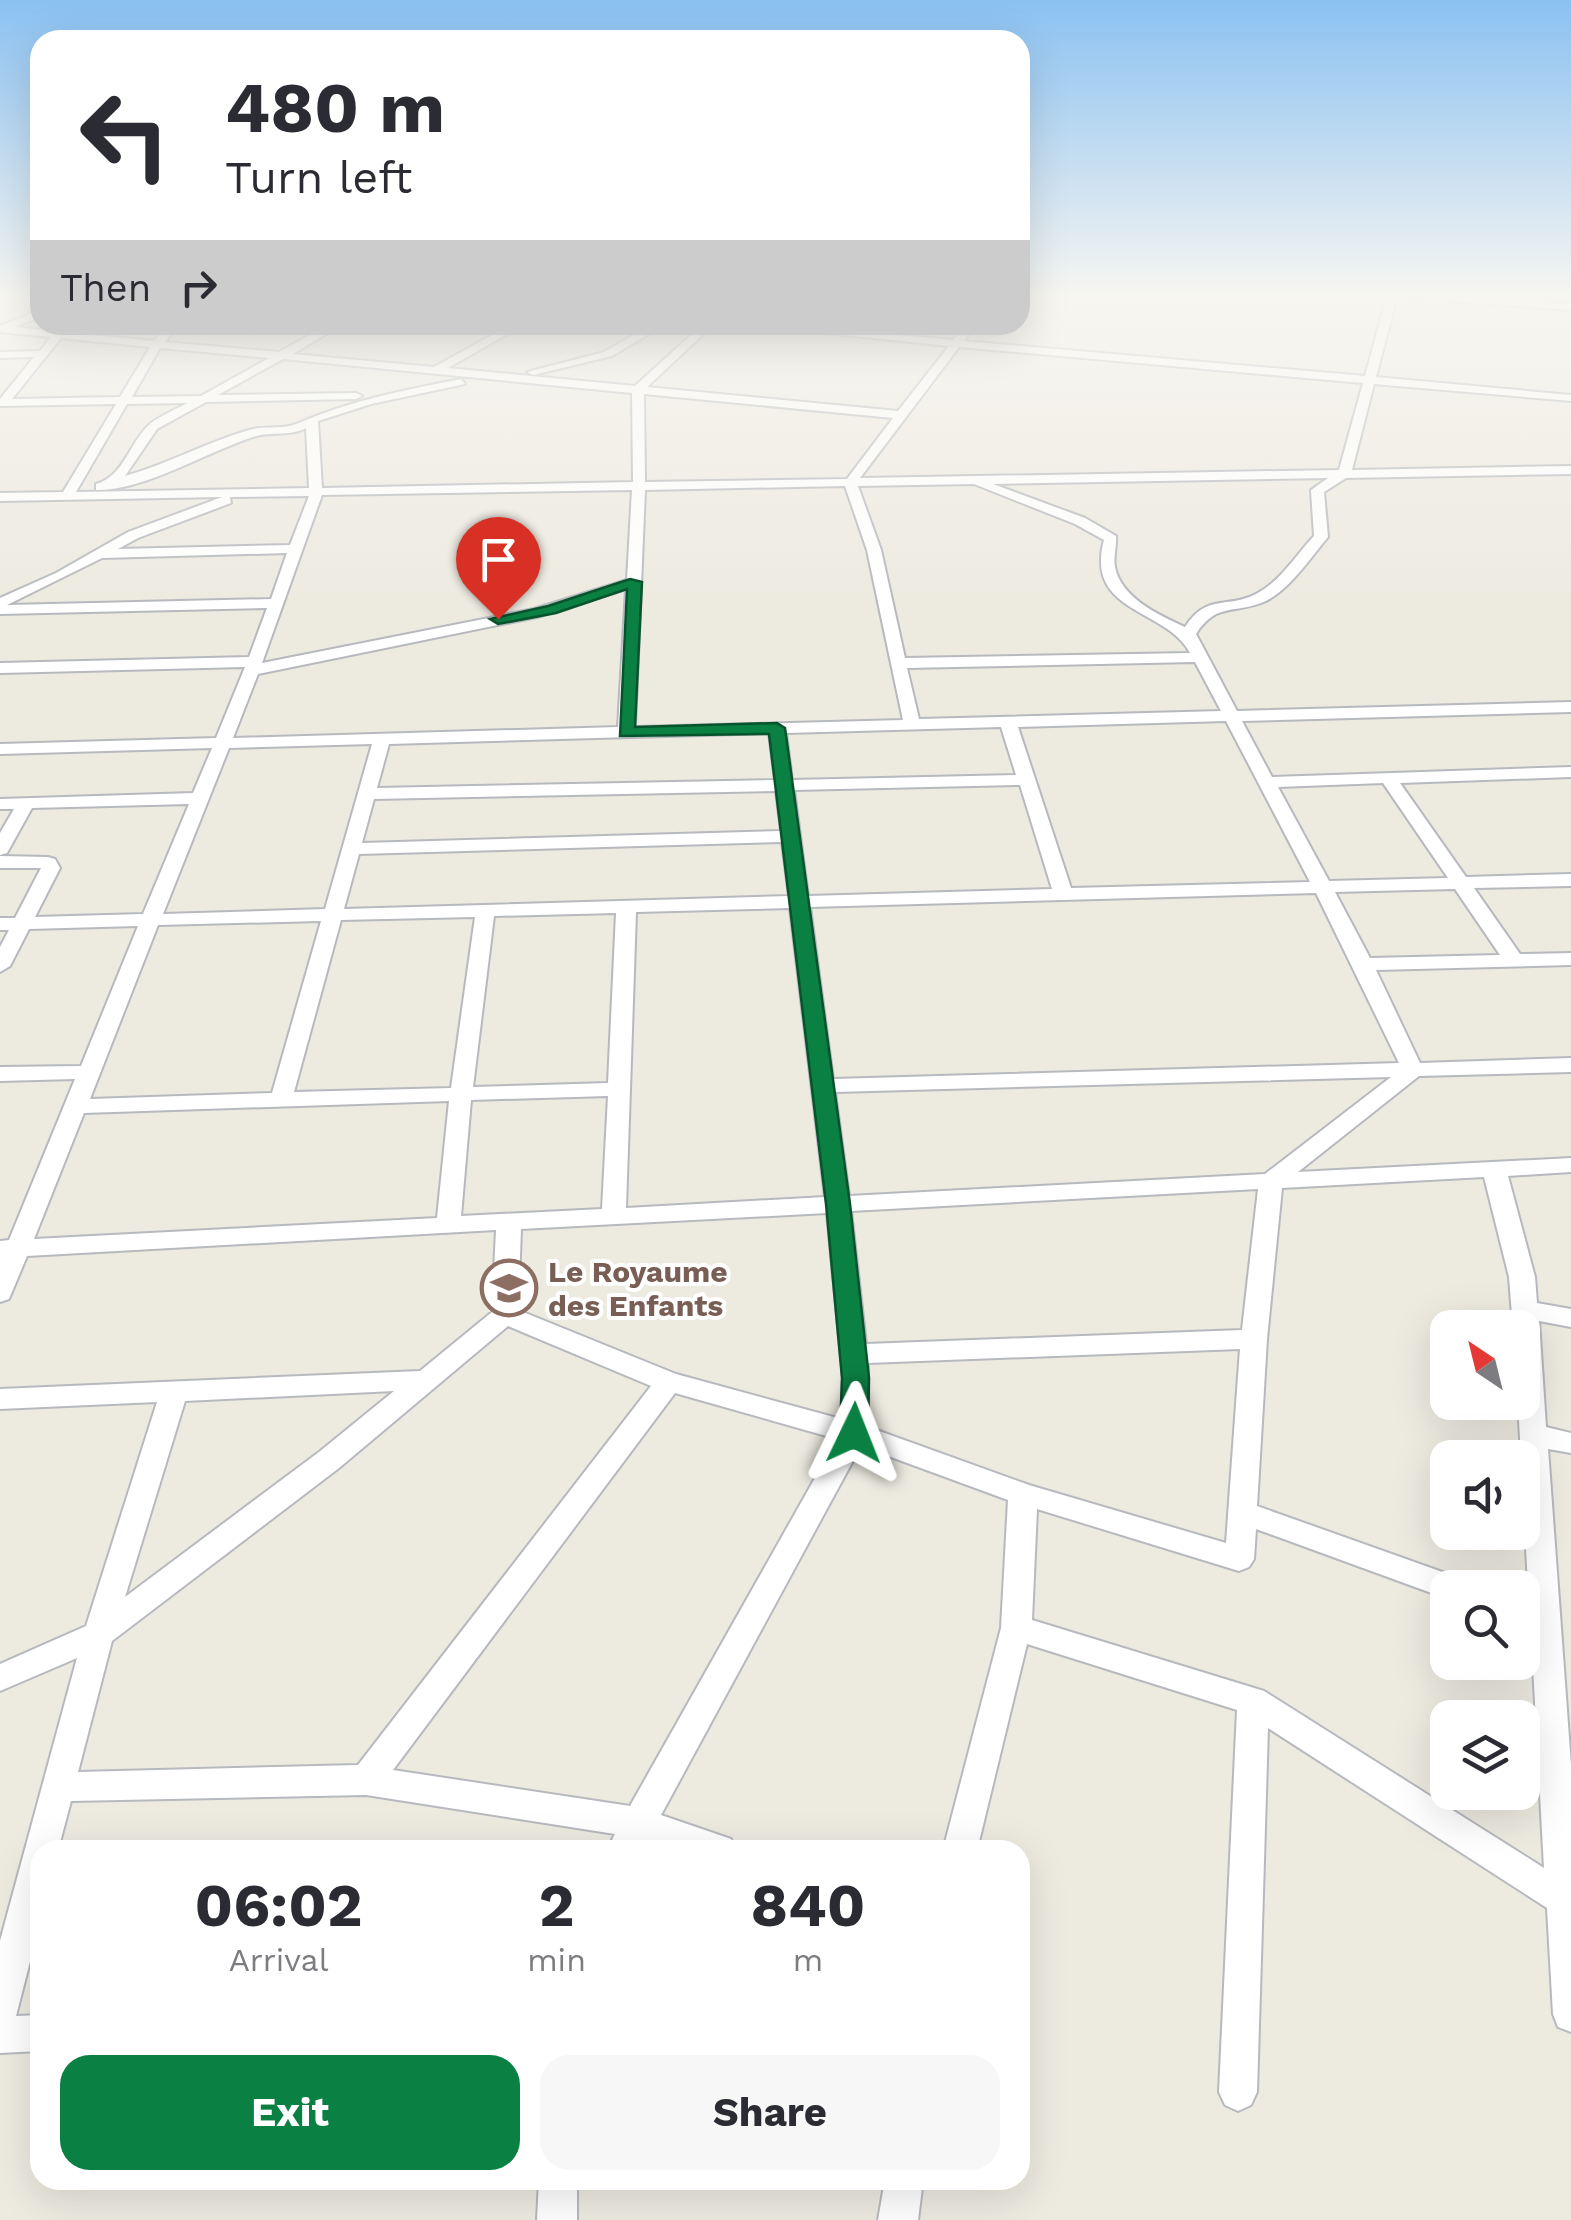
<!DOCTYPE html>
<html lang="en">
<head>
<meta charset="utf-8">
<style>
	body { margin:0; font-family:"Work Sans",sans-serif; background:#f7f7f7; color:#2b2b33; height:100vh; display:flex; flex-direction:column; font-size:38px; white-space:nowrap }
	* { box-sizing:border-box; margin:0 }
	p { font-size:32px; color:#7c7c81 }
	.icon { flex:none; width:55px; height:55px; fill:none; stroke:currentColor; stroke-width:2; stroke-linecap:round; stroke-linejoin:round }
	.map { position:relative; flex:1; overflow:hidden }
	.drawer { position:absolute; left:30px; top:1840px; width:1000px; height:350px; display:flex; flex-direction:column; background:#fff; border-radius:30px; box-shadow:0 10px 40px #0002 }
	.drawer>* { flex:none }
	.top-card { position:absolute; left:30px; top:30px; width:1000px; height:305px; border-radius:30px; box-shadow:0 10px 40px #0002; background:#fff; color:#2b2b33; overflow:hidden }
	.needle { width:65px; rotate:325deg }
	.controls { position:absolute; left:1430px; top:1310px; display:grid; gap:20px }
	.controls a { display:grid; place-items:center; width:110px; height:110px; border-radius:20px; background:#fff; box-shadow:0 10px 40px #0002; font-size:50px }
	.pin { position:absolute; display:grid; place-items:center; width:85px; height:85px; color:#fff; margin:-102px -42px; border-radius:50% 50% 50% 0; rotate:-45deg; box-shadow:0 0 10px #0007 }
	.pin .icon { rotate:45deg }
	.me { position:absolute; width:110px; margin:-55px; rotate:2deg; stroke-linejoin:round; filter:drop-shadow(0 0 8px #0008) }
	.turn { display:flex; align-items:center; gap:35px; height:210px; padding:0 30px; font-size:45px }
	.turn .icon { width:130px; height:130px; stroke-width:2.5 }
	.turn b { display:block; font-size:70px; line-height:85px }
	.then { display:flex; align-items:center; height:95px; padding:0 30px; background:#0003; gap:20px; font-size:38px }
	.eta { display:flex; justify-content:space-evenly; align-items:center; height:170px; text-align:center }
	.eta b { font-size:60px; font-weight:700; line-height:70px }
	.button { display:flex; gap:20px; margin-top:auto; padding:20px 30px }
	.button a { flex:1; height:115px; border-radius:30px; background:#0b8043; color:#fff; font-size:40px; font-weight:700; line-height:115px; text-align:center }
	.button a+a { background:#f7f7f7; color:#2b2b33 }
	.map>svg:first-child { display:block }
</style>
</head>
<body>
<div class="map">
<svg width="1571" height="2220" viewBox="0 0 1571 2220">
	<rect width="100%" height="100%" fill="#edeae0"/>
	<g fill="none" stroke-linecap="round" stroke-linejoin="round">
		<!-- minor casing -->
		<g stroke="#b6b9be" stroke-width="4">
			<path id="minor" d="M 1383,293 L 1571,304 L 1571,310 L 1397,297 L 1376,377 L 1571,395 L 1571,401 L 1374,384 L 1352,470 L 1571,466 L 1571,474 L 1346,478 L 1324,492 L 1328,537 C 1311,557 1290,589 1266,601 C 1235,615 1217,601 1196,634 L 1237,711 L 1571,702 L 1571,712 L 1242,721 L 1272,777 L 1571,767 L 1571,777 L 1400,783 L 1466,877 L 1571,874 L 1571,886 L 1474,888 L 1520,954 L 1571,953 L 1571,965 L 1376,970 L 1420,1063 L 1571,1058 L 1571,1072 L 1419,1076 L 1298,1172 L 1571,1158 L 1571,1172 L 1508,1176 L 1535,1277 L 1537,1303 L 1571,1309 L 1571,1327 L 1539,1321 L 1546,1427 L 1571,1433 L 1571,1453 L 1548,1449 L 1571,1765 L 1571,2032 L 1558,2027 L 1553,2014 L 1547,1908 L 1268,1728 L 1257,2092 L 1251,2105 L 1238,2111 L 1225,2105 L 1219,2092 L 1237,1710 L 1027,1644 L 977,1850 L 943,1850 L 1001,1628 L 1008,1500 L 861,1446 L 661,1815 L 731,1839 L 736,1850 L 673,1850 L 647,1841 L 642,1850 L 607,1850 L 615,1834 L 366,1795 L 71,1801 L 58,1850 L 40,1850 L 40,1922 L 16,2016 L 40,2015 L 40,2051 L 0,2053 L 0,1941 L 77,1658 L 0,1691 L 0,1664 L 86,1626 L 157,1402 L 0,1409 L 0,1389 L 420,1371 L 492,1312 L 496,1230 L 27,1256 L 9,1299 L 0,1302 L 0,1241 L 9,1240 L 75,1079 L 0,1081 L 0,1067 L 81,1066 L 138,926 L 29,929 L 10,966 L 0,972 L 0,947 L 9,930 L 0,930 L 0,918 L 15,918 L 41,868 L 0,868 L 0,856 L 48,857 L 55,859 L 60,868 L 35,917 L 143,914 L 189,804 L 32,808 L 7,853 L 0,855 L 0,833 L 14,809 L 0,809 L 0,799 L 193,793 L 212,748 L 0,754 L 0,744 L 216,738 L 245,667 L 0,673 L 0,663 L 249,657 L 267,608 L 0,614 L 0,598 L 56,573 L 128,532 L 222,497 L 0,501 L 0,493 L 63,492 L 116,404 L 0,406 L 0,399 L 34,357 L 0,358 L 0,352 L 40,351 L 51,337 L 0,332 L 0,326 L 40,310 L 40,317 L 15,327 L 154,341 L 167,325 L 178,325 L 165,342 L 279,352 L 328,325 L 341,325 L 293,354 L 434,367 L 510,325 L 523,325 L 448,368 L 635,386 L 702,325 L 713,325 L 647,387 L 898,411 L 949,346 L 748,325 L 788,325 L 953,340 L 965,325 L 975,325 L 964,341 L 1365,376 L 1387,296 ZM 61,338 L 150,347 L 120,397 L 12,399 ZM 959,347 L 1363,383 L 1339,470 L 860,478 ZM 160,348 L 269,358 L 201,396 L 132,397 ZM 283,359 L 632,393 L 633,482 L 322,488 L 318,421 L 371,404 L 465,384 L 461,379 C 404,390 349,401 296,424 C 282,430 264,425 249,430 C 207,442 168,464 125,476 L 157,429 L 206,402 L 356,399 L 362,396 L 356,393 L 218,395 ZM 644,394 L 893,418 L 847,479 L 645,482 ZM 188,403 C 176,409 162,415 151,423 C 130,440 125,476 96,484 L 96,490 C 141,492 209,451 253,437 C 270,431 290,437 306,428 L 309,488 L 76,492 L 127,404 ZM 1328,478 L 1311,490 L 1314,536 C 1296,555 1280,582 1256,594 C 1227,609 1207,593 1185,627 C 1159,615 1121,598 1115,567 C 1113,556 1117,546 1116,536 L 1085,518 L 993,484 ZM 974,484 L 1075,524 L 1104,540 C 1084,614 1167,608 1190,653 L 905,658 L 881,550 L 858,486 ZM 845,486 L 867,550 L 903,720 L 635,727 L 645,490 ZM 632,490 L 627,580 L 534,609 L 262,663 L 322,495 ZM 309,496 L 290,545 L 118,549 L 138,538 L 231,503 L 230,497 ZM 287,553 L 271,599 L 7,605 L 102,558 ZM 626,589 L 618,727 L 233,738 L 258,674 L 537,617 ZM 1195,662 L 1221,711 L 919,719 L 907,668 ZM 1226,721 L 1310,882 L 1071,888 L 1018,727 ZM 1001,727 L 1016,775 L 792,780 L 786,733 ZM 769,733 L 775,780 L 377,788 L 389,744 ZM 372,744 L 325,909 L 163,914 L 229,748 ZM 1383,783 L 1448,878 L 1329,881 L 1278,787 ZM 1020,785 L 1052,889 L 808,896 L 794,790 ZM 776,791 L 781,831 L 362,843 L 374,799 ZM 782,842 L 789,896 L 344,909 L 359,854 ZM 1455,889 L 1500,955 L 1370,958 L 1335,892 ZM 1316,893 L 1399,1063 L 833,1079 L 810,907 ZM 790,908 L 825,1197 L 626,1208 L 636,912 ZM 616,913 L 608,1083 L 473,1087 L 494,916 ZM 475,917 L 451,1088 L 294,1092 L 341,920 ZM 321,921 L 272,1093 L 90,1099 L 158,925 ZM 1391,1077 L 1265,1174 L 849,1196 L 835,1092 ZM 608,1096 L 602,1209 L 461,1216 L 471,1100 ZM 449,1101 L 437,1218 L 34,1239 L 84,1113 ZM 1484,1177 L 1509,1277 L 1513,1328 L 1522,1328 L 1522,1402 L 1518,1402 L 1529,1603 L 1522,1601 L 1522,1626 L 1531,1629 L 1544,1868 L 1264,1691 L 1032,1620 L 1037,1509 L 1239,1571 L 1249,1567 L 1254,1559 L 1256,1529 L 1448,1599 L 1448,1588 L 1466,1588 L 1462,1579 L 1257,1506 L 1267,1339 L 1282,1188 ZM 1258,1189 L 1242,1330 L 866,1344 L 851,1211 ZM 827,1213 L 843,1378 L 841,1419 L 676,1374 L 518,1310 L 521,1229 ZM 508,1326 L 651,1386 L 358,1765 L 78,1772 L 112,1641 L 339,1468 ZM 1240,1349 L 1226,1543 L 1029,1485 L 868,1427 L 868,1363 ZM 394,1391 L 319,1452 L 125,1597 L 185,1401 ZM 675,1393 L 837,1439 L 630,1806 L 393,1770 Z
				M 651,325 L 664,325 L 612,356 L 533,375 L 527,372 L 604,352 Z
				M 539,2180 L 577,2180 L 577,2220 L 537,2220 Z
				M 885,2180 L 923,2180 L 918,2220 L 878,2220 Z"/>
		</g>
		<!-- minor -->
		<use href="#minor" fill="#fff" fill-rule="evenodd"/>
	</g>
	<!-- sky -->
	<linearGradient id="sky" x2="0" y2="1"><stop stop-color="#8ac1f1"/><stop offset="0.49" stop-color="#f7f6f1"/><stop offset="1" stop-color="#f7f6f1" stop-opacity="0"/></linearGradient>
	<rect width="1571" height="604" fill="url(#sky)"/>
	<!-- route -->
	<path fill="#0b8043" stroke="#07532c" stroke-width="2.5" d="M 630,579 L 642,582 L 635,727 L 777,723 L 785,728 L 850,1204 L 869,1378 L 868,1433 L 864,1441 L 854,1444 L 844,1441 L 840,1433 L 842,1378 L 826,1204 L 769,734 L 620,736 L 627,589 L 556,613 L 498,624 L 490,619 L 548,606 Z"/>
	<!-- icons -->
	<defs>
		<g id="school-ring" transform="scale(2.875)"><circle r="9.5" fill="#fff" stroke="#8d6e63" stroke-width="1.5"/><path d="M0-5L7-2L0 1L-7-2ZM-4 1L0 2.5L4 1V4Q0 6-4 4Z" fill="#8d6e63"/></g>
	</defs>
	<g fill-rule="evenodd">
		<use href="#school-ring" x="509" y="1288"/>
	</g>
	<g text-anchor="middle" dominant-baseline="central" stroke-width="8" stroke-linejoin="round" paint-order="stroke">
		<!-- education labels -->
		<g font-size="30" font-weight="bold" fill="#785e54" stroke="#fff" text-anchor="start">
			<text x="548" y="1271">Le Royaume<tspan x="548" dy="34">des Enfants</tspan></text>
		</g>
	</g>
</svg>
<div class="controls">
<a><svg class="needle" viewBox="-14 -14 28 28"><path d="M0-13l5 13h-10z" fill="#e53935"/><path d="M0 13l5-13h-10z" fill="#7c7c81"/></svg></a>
<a><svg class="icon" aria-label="sound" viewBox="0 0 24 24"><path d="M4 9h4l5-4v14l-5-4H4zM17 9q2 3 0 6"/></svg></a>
<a><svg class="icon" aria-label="search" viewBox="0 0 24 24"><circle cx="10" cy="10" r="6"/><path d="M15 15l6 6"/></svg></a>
<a><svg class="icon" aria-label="layers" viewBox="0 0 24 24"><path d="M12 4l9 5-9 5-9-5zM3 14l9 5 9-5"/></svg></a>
</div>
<div class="pin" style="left:498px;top:619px;background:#d93025"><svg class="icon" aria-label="arrive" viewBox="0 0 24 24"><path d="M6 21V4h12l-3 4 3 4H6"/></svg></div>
<svg class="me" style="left:854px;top:1433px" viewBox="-20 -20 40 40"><path d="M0-17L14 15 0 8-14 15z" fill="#0b8043" stroke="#fff" stroke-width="4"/></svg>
<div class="top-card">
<div class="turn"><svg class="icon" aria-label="left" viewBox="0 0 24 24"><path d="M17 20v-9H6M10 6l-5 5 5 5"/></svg><div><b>480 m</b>Turn left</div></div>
<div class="then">Then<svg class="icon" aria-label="right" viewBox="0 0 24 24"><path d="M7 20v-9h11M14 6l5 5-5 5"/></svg></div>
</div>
<section class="drawer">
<div class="eta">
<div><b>06:02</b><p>Arrival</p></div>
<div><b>2</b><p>min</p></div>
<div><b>840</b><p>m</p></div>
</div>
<div class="button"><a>Exit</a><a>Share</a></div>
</section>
</div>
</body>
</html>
